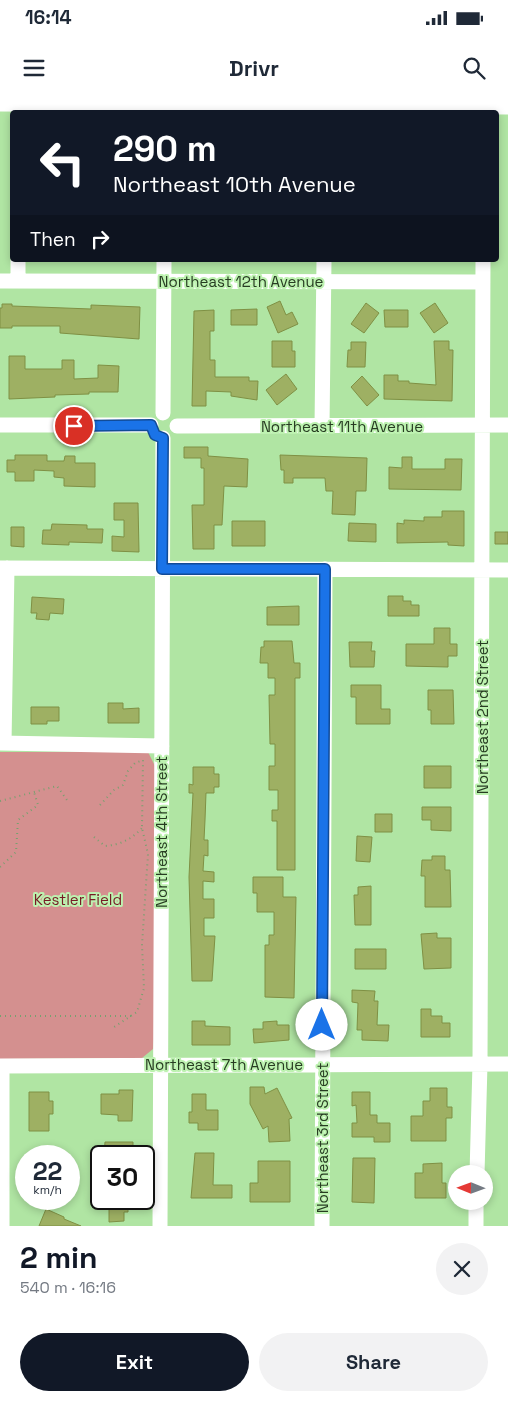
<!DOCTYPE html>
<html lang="en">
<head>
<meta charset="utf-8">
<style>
	body { margin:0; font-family:"Space Grotesk",sans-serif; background:#f2f2f3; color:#1f2937; height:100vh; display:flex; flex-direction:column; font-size:19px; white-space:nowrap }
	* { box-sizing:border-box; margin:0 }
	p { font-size:16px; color:#747a83 }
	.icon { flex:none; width:28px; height:28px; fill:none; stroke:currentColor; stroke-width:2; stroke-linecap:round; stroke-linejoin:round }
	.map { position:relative; height:1126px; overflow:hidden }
	.panel { display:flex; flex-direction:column; background:#fff; flex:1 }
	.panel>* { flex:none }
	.hud { position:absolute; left:10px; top:10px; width:489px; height:152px; border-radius:5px; box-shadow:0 2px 8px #0003; background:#111827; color:#fff; overflow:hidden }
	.needle { width:32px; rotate:271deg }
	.buttons { position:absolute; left:448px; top:1065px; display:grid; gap:10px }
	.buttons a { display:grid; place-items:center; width:45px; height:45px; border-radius:50%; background:#fff; box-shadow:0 2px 8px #0003; font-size:25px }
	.speed { position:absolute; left:15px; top:1045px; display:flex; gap:10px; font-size:25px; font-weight:700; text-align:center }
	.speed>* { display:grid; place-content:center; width:65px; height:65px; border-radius:50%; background:#fff; box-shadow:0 2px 8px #0003; line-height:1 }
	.speed small { font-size:12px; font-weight:400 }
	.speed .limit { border:2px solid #111; border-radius:8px; background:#fff; color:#111 }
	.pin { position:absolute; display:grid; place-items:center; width:42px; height:42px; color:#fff; margin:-21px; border:2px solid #fff; border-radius:50%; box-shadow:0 1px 5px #0007 }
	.me { position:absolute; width:55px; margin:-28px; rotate:0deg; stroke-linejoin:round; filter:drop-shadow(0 0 4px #0008) }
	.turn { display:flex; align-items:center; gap:18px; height:105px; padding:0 20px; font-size:22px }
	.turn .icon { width:65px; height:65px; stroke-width:2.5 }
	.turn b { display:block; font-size:35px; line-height:42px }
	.then { display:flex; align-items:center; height:48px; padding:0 20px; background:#0003; gap:10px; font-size:19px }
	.round { display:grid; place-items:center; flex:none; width:52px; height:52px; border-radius:26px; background:#f2f2f3 }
	.summary { display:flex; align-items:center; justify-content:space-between; height:85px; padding:0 20px }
	h1 { font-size:30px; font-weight:800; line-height:38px; color:#111827 }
	.primary-button { display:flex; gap:10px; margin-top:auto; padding:10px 20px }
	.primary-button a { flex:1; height:58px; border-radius:30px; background:#111827; color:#fff; font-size:20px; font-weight:800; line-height:58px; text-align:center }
	.primary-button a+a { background:#f2f2f3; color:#1f2937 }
	.status { display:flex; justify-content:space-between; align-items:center; height:35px; padding:0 25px; background:#fff; direction:ltr }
	.status svg { height:14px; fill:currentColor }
	header { display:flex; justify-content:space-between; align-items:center; height:65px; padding:0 20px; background:#fff; font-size:22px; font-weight:800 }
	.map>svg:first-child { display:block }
</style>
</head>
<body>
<div class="status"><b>16:14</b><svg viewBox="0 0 49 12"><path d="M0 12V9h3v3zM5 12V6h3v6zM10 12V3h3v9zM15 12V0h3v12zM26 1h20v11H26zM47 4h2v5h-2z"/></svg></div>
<header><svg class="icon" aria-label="menu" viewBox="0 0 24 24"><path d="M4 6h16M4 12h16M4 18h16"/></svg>Drivr<svg class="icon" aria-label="search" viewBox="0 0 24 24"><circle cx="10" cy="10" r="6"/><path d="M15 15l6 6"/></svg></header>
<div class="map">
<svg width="508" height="1126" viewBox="0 0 508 1126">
	<rect width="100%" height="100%" fill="#b0e5a3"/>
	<!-- green -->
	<path fill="#d4908f" d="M 0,652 L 148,652 L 155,666 L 155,932 L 153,949 L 142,958 L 0,959 Z"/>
	<!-- building -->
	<path fill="#9eb063" stroke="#7f9044" d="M 280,201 L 286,215 L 292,212 L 298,224 L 278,233 L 267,207 Z
		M 366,203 L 379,213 L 364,233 L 351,224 Z
		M 435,203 L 448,223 L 434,233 L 420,213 Z
		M 2,204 L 12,204 L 12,206 L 91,209 L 91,205 L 140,207 L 139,239 L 60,233 L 60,226 L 12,226 L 12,228 L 0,228 L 0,208 L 2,208 Z
		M 257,209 L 257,225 L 231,225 L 231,210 Z
		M 214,210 L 214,231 L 210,231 L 210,260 L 215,260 L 215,277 L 249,277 L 249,281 L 258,281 L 257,300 L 231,296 L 231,292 L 206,291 L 206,306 L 192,306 L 194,211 Z
		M 384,210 L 408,210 L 408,227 L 385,227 Z
		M 272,241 L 292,241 L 292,251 L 295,251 L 295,267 L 272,267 Z
		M 434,241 L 449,241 L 449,250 L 453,250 L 452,301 L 384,299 L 384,275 L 398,275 L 398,281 L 409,281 L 409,283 L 436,285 Z
		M 351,242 L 366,242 L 365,267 L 347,267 L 348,250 L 351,250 Z
		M 9,256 L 25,256 L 25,269 L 62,269 L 62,260 L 74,260 L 74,279 L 98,278 L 98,265 L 119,266 L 118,292 L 89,292 L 89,294 L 55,295 L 55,297 L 9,299 Z
		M 286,274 L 297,289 L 277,305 L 266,290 Z
		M 362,276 L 379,295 L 367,306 L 351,287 Z
		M 184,347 L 208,347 L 208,356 L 248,359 L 247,387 L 224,386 L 222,425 L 214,425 L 214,449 L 193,449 L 192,405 L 204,405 L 204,368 L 201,368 L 201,358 L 184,358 Z
		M 15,355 L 47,355 L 47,361 L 64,361 L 65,356 L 75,356 L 75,363 L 95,363 L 95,387 L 64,386 L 64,378 L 54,377 L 54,371 L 34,370 L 34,381 L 15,381 L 15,372 L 7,372 L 7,360 L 15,360 Z
		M 280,355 L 367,358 L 366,391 L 356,391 L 355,415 L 332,414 L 333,391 L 326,391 L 325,378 L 293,378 L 293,383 L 284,383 L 284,370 L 281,370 Z
		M 402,357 L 412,357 L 412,369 L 445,369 L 445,359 L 462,359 L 461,390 L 389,389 L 389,367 L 402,368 Z
		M 114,403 L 138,403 L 139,452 L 112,451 L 112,436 L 124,437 L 124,420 L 114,420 Z
		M 442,411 L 464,411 L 464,446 L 448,445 L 448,442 L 397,443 L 397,423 L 404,424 L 404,420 L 424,421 L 424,417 L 442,417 Z
		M 232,421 L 265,421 L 265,446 L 232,446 Z
		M 349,423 L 376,424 L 376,442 L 348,441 Z
		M 52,424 L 87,425 L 87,429 L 103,429 L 102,443 L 69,442 L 69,445 L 42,444 L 43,430 L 51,430 Z
		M 11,427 L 24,427 L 24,447 L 11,446 Z
		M 495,432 L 508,432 L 508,444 L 495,444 Z
		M 388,496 L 403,496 L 403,501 L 411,501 L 411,505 L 419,505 L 419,516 L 388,516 Z
		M 32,497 L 64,499 L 63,514 L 50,513 L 49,520 L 36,519 L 37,513 L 31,513 Z
		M 299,506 L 299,525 L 267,525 L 267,507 Z
		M 434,528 L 450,528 L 450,544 L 457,544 L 457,556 L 448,556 L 448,567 L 406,566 L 406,544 L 434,544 Z
		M 264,541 L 292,541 L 294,563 L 300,563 L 300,578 L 295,578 L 295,770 L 277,770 L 277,721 L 272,721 L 272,710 L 278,710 L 278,690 L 269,690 L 269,666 L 275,666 L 275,644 L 270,644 L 269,595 L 275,595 L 275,578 L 268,578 L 268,563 L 260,563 L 261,547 L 264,547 Z
		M 349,542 L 372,542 L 371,551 L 375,551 L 374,567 L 350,567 Z
		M 351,585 L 381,585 L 381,609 L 390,609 L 390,624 L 356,624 L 356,597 L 351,597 Z
		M 428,590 L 453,590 L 454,624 L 431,624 L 431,610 L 428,610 Z
		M 108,603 L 123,603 L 123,609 L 139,608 L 139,623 L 108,623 Z
		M 31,607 L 59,607 L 59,621 L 47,621 L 47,624 L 31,624 Z
		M 424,666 L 451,666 L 451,688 L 424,688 Z
		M 193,667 L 214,667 L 214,674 L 219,674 L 219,687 L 214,687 L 214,693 L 206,693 L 205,720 L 204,740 L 208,740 L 208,756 L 204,755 L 203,771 L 214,772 L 214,782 L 203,781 L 203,799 L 214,799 L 214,818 L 204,818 L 204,836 L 215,836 L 212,881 L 192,881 L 189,777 L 193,693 L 189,693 L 189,684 L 193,685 Z
		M 422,707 L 451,707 L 451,731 L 431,730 L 431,720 L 422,720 Z
		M 375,714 L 392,714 L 392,732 L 375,732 Z
		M 357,736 L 372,737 L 370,762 L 356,761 Z
		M 432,756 L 445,756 L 445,770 L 450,770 L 451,807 L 425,807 L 425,776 L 421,776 L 422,760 L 432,760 Z
		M 253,777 L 283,777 L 283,797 L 296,797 L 294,898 L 265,897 L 265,845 L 269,845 L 269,835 L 274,835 L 274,812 L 257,812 L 257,793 L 253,793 Z
		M 371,786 L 371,825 L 355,825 L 354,795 L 358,795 L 358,787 Z
		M 437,833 L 437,838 L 451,838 L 451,868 L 424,869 L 421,834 Z
		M 355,849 L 386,849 L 386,869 L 355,869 Z
		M 352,890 L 375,891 L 374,901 L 378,901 L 377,925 L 389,925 L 388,941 L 362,940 L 362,930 L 357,930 L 358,903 L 352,902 Z
		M 421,909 L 431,909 L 431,916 L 442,916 L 442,923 L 450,923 L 450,937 L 421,937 Z
		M 192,921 L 205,921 L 205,926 L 230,927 L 230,945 L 192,945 Z
		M 277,921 L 277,925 L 289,925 L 289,940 L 254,943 L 253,929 L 263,929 L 263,922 Z
		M 250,987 L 264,987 L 265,994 L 277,988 L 292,1018 L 289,1019 L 290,1041 L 269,1042 L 268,1026 L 263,1029 L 250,1004 Z
		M 430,988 L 447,988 L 447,1007 L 452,1007 L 452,1018 L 446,1018 L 446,1041 L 411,1041 L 411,1016 L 423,1016 L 423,1001 L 430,1001 Z
		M 119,990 L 133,990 L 132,1021 L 118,1021 L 118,1015 L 101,1014 L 101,994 L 119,994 Z
		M 29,992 L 49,992 L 49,1001 L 53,1001 L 53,1014 L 49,1014 L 49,1031 L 29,1031 Z
		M 352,992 L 370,992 L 370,1015 L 377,1015 L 377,1023 L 390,1023 L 390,1042 L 374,1042 L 374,1037 L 352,1037 L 352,1023 L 357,1023 L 356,1005 L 352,1006 Z
		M 192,994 L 206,994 L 206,1010 L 218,1010 L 218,1030 L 198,1030 L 198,1023 L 189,1023 L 189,1012 L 192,1012 Z
		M 105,1042 L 133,1042 L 133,1056 L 104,1056 Z
		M 195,1053 L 214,1053 L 213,1085 L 232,1085 L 232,1098 L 191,1098 Z
		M 353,1058 L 375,1058 L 374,1103 L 352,1102 Z
		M 92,1060 L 101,1060 L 101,1079 L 92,1079 Z
		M 258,1061 L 290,1061 L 290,1102 L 250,1102 L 250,1083 L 258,1083 Z
		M 442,1063 L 442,1083 L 446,1083 L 446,1098 L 415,1098 L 415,1073 L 423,1073 L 423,1064 Z
		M 109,1099 L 128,1099 L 128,1112 L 124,1112 L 124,1121 L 109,1122 Z
		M 46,1109 L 64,1117 L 64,1119 L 81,1126 L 39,1126 Z"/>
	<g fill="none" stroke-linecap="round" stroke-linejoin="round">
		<!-- path -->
		<path stroke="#78a06f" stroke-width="2" stroke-dasharray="1 4" stroke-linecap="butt" d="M 0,701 L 57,686 L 67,700
			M 100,705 L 114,690 L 123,685 L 128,671 L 135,663 L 143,660 L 142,728 L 148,754 L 147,769 L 142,845 L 144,888 L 137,912 L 111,929
			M 94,737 L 105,746 C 120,745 132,739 142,728
			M 0,767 L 16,752 L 18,720 L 38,705 L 34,692
			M 0,916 L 132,916"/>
		<!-- minor -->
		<path stroke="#fff" stroke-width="15" d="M 0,4 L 508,7
			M 18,160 L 18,181
			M 0,181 L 483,182
			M 163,313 L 164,160
			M 0,325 L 151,325
			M 177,326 L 508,325
			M 322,326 L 324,160
			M 0,468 L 508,470
			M 0,643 L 162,646
			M 4,643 L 7,468
			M 0,966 L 508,964
			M 2,966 L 2,1126
			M 477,1074 L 480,964 L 483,160
			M 160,1126 L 163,338
			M 322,1126 L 325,469
			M 476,1126 L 476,1101"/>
	</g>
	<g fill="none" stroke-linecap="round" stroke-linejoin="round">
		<!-- route casing -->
		<g stroke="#114b97" stroke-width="12">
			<path id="route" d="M 74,326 L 151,325 L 155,335 L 163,338 L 162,469 L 325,469 L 322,925"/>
		</g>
		<!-- route -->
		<use href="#route" stroke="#1a73e8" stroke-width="9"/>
	</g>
	<g text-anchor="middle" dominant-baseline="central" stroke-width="4" stroke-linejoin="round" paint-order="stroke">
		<!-- street labels -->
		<g font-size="15" fill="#273c22" stroke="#bdf2b0">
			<text x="241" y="181">Northeast 12th Avenue</text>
			<text x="342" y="326">Northeast 11th Avenue</text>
			<text transform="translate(482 617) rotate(-90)">Northeast 2nd Street</text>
			<text transform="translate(161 732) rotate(-90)">Northeast 4th Street</text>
			<text x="224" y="964">Northeast 7th Avenue</text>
			<text transform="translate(322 1038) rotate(-90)">Northeast 3rd Street</text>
		</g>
		<!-- park labels -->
		<g font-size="15" fill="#751b25" stroke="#bdf2b0">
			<text x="78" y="799">Kestler Field</text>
		</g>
	</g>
</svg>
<div class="buttons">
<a><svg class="needle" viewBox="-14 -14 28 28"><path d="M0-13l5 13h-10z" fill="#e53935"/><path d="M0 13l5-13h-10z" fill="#747a83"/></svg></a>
</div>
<div class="speed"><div>22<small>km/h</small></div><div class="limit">30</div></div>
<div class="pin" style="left:74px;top:326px;background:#d93025"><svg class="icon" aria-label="arrive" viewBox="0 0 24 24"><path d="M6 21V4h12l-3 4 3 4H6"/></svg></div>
<svg class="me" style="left:322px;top:925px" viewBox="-20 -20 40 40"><circle r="19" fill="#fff"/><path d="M0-13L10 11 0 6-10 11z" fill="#1a73e8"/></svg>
<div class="hud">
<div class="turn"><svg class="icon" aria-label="left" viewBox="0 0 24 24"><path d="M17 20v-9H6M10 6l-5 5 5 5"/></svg><div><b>290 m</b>Northeast 10th Avenue</div></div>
<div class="then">Then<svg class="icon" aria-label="right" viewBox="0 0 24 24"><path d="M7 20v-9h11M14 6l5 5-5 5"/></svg></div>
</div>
</div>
<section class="panel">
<div class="summary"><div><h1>2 min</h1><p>540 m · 16:16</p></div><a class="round"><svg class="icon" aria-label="close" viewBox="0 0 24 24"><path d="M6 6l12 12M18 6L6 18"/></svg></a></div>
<div class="primary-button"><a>Exit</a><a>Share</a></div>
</section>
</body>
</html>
